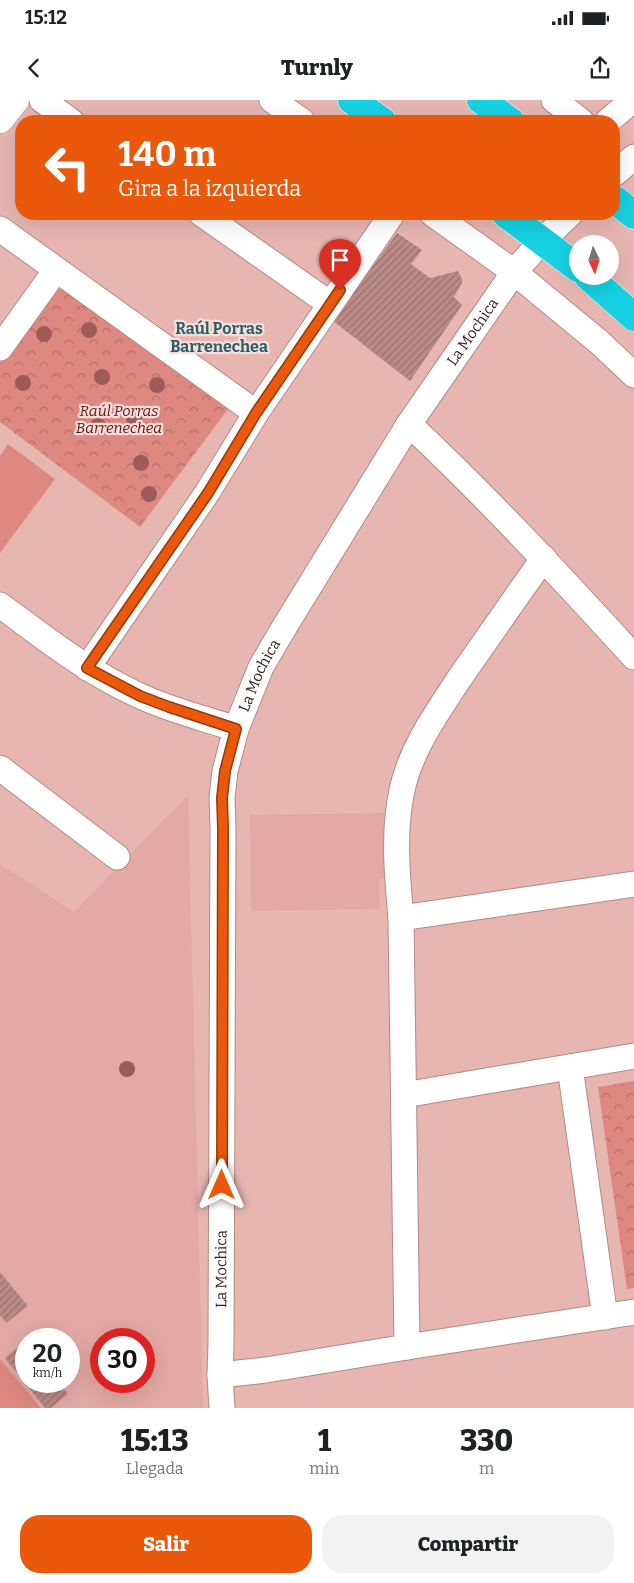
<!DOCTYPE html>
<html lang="es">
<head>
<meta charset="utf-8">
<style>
	body { margin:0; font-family:Bitter,serif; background:#f2f2f2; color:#202124; height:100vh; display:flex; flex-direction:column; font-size:19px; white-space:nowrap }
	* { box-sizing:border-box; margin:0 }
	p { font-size:16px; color:#757577 }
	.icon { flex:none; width:28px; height:28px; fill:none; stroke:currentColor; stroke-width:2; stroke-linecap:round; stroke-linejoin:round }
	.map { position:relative; height:1308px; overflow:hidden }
	.side { display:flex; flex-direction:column; background:#fff; flex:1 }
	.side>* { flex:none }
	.banner { position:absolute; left:15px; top:15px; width:605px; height:105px; border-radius:20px; box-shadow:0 5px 20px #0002; background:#ea580c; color:#fff; overflow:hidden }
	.needle { width:32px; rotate:176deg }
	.fabs { position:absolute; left:569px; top:135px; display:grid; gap:10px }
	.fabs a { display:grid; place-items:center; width:50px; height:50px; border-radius:50%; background:#fff; box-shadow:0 5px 20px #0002; font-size:25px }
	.speed { position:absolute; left:15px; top:1228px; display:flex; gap:10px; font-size:25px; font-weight:700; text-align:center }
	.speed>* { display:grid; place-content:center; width:65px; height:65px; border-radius:50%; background:#fff; box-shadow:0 5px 20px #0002; line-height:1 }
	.speed small { font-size:12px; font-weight:400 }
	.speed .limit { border:8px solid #d22; background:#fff; color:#111 }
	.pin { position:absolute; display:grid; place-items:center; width:42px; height:42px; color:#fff; margin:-51px -21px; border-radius:50% 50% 50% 0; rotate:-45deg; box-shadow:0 0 5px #0007 }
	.pin .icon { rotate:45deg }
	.me { position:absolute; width:55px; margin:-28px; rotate:0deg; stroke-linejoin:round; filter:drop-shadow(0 0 4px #0008) }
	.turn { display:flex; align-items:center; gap:18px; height:105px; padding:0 20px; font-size:22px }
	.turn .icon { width:65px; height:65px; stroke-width:2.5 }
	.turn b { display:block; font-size:35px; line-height:42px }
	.eta { display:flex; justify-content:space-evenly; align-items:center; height:85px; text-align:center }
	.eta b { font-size:30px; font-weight:800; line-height:35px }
	.primary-button { display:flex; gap:10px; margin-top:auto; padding:10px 20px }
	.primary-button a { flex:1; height:58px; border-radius:20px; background:#ea580c; color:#fff; font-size:20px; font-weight:800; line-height:58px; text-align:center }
	.primary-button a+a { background:#f2f2f2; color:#202124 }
	.status { display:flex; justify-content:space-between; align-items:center; height:35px; padding:0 25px; background:#fff; direction:ltr }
	.status svg { height:14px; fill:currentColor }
	header { display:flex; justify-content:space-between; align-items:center; height:65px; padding:0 20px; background:#fff; font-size:22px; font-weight:800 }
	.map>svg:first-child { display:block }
</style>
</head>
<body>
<div class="status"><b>15:12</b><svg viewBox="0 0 49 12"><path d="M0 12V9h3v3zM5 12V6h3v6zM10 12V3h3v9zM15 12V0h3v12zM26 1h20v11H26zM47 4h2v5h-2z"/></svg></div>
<header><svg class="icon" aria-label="back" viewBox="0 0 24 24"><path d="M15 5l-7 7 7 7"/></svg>Turnly<svg class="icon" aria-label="share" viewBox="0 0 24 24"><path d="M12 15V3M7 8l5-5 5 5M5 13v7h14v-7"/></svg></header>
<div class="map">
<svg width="634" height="1308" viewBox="0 0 634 1308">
	<defs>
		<pattern id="park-crowns" width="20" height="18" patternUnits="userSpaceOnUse" patternTransform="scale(1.25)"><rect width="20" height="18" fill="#dd8982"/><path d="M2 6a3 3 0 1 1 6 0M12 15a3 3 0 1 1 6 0" fill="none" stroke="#b46f6a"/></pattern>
		<pattern id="building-hatch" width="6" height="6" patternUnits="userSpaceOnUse" patternTransform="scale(1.25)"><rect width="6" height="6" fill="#ba8b86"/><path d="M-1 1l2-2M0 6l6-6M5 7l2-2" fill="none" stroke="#98716d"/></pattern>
	</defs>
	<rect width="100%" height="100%" fill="#e8b6b1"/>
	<!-- built -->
	<path fill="#e3a9a4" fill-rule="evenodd" d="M 188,695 L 203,1308 L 0,1308 L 0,764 L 74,812 ZM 26,1239 L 69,1239 L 69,1281 L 26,1281 ZM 101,1239 L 144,1239 L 144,1281 L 101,1281 Z
		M 384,713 L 387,778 L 379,779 L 380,809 L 251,811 L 250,715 Z"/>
	<!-- grass -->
	<path fill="#dd8982" d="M 8,344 L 55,379 L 0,453 L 0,356 Z
		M 0,1259 L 41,1308 L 0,1308 Z"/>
	<!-- park -->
	<path fill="url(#park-crowns)" d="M 59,183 L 228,309 L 140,427 L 0,322 L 0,261 Z
		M 634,981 L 634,1188 L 627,1189 L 598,987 Z"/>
	<!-- building -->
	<path fill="url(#building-hatch)" d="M 397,133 L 422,150 L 411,164 L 430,178 L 458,171 L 462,179 L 462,183 L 454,197 L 462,205 L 410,281 L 333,221 Z
		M 0,1172 L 28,1206 L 6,1223 L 0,1215 Z
		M 25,1241 L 26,1281 L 58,1281 L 68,1294 L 51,1308 L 45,1308 L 5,1258 Z"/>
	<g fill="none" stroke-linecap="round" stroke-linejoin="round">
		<!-- street casing -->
		<g stroke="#b88884" stroke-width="27">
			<g id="street">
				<path d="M 42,0 L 71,21"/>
				<path d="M 272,0 L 302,21"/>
				<path d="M 554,0 L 581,21"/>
				<path d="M 608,21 L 633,0"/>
				<path d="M 614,74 L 634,57"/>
				<path d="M 202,114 L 330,204"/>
				<path d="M 433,114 L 514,172 L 599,242 L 634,275"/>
				<path d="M 0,129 L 256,313"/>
				<path d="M 0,248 L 56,170"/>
				<path d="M 409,324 C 488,398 561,477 634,557"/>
				<path d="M 0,505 C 46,539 86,571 138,595 C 169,610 204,618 236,629"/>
				<path d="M 87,568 L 207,393 L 256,313 L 392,114"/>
				<path d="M 0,668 L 117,757"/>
				<path d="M 401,818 L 634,784"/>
				<path d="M 570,967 L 605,1217"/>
				<path d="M 404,995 L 634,956"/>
				<path d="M 407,1247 L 401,818 C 397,775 393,732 402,690 C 411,649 436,614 459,579 C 487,539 515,498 544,458"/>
				<path d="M 220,1275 L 266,1270 L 407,1247 L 634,1212"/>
				<path id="s1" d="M 222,1308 L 220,1275 L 221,1244 L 223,728 L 222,698 L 225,671 L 236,629 L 261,567 L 282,531 L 409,324 L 514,172 L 542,141 L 570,114"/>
			</g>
		</g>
		<!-- secondary casing -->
		<g stroke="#b88884" stroke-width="29">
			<path id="secondary" d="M 0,19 L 15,0"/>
		</g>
		<!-- highway casing -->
		<g stroke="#fff" stroke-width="29">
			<path id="highway" d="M 352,0 L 382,21
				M 481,0 L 510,21
				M 614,99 L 634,115
				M 506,114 L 578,168
				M 588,176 L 634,217"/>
		</g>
		<!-- street -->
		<use href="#street" stroke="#fff" stroke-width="25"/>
		<!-- secondary -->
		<use href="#secondary" stroke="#fff" stroke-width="28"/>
		<!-- highway -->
		<use href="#highway" stroke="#17d0e1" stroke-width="28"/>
	</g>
	<!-- trees -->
	<g fill="#9f5b5a">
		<circle cx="89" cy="230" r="8"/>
		<circle cx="44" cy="234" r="8"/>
		<circle cx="102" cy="277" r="8"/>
		<circle cx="23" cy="283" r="8"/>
		<circle cx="157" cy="285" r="8"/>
		<circle cx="134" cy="319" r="8"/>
		<circle cx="98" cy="326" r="8"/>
		<circle cx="141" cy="363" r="8"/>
		<circle cx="149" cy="394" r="8"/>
		<circle cx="127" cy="969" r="8"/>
	</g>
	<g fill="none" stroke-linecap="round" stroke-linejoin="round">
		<!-- route casing -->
		<g stroke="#983908" stroke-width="12">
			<path id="route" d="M 222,1085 L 223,728 L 222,698 L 225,671 L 236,629 L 169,607 L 140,596 L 87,568 L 208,393 L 256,313 L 340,190"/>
		</g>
		<!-- route -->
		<use href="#route" stroke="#ea580c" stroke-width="9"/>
	</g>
	<g text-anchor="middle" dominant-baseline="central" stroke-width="4.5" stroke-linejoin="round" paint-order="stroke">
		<!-- street labels -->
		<g font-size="15" fill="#311f1d" stroke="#f8dedb">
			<text stroke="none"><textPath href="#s1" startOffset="1144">La Mochica</textPath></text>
			<text stroke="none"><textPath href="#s1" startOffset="739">La Mochica</textPath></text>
			<text stroke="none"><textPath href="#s1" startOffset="139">La Mochica</textPath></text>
		</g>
		<!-- park labels -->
		<g font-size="15" font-style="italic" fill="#641113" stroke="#f8dedb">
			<text x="119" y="311">Raúl Porras<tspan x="119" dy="17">Barrenechea</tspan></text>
		</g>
		<!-- neighbourhood labels -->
		<g font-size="16" font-weight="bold" fill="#266066" stroke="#f8dedb">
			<text x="219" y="228">Raúl Porras<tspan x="219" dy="18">Barrenechea</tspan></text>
		</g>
	</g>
</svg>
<div class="fabs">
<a><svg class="needle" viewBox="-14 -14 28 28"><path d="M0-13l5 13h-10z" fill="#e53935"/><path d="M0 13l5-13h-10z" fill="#757577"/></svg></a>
</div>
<div class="speed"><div>20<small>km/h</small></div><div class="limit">30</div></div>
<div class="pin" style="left:340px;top:190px;background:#d93025"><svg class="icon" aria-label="arrive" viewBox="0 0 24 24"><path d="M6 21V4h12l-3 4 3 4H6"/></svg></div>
<svg class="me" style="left:222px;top:1085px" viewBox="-20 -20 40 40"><path d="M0-17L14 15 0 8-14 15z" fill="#ea580c" stroke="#fff" stroke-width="4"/></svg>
<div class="banner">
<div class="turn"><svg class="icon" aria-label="left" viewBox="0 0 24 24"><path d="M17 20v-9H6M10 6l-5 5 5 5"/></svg><div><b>140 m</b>Gira a la izquierda</div></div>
</div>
</div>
<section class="side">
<div class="eta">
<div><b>15:13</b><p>Llegada</p></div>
<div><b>1</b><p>min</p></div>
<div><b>330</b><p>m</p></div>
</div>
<div class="primary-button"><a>Salir</a><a>Compartir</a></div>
</section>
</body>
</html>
